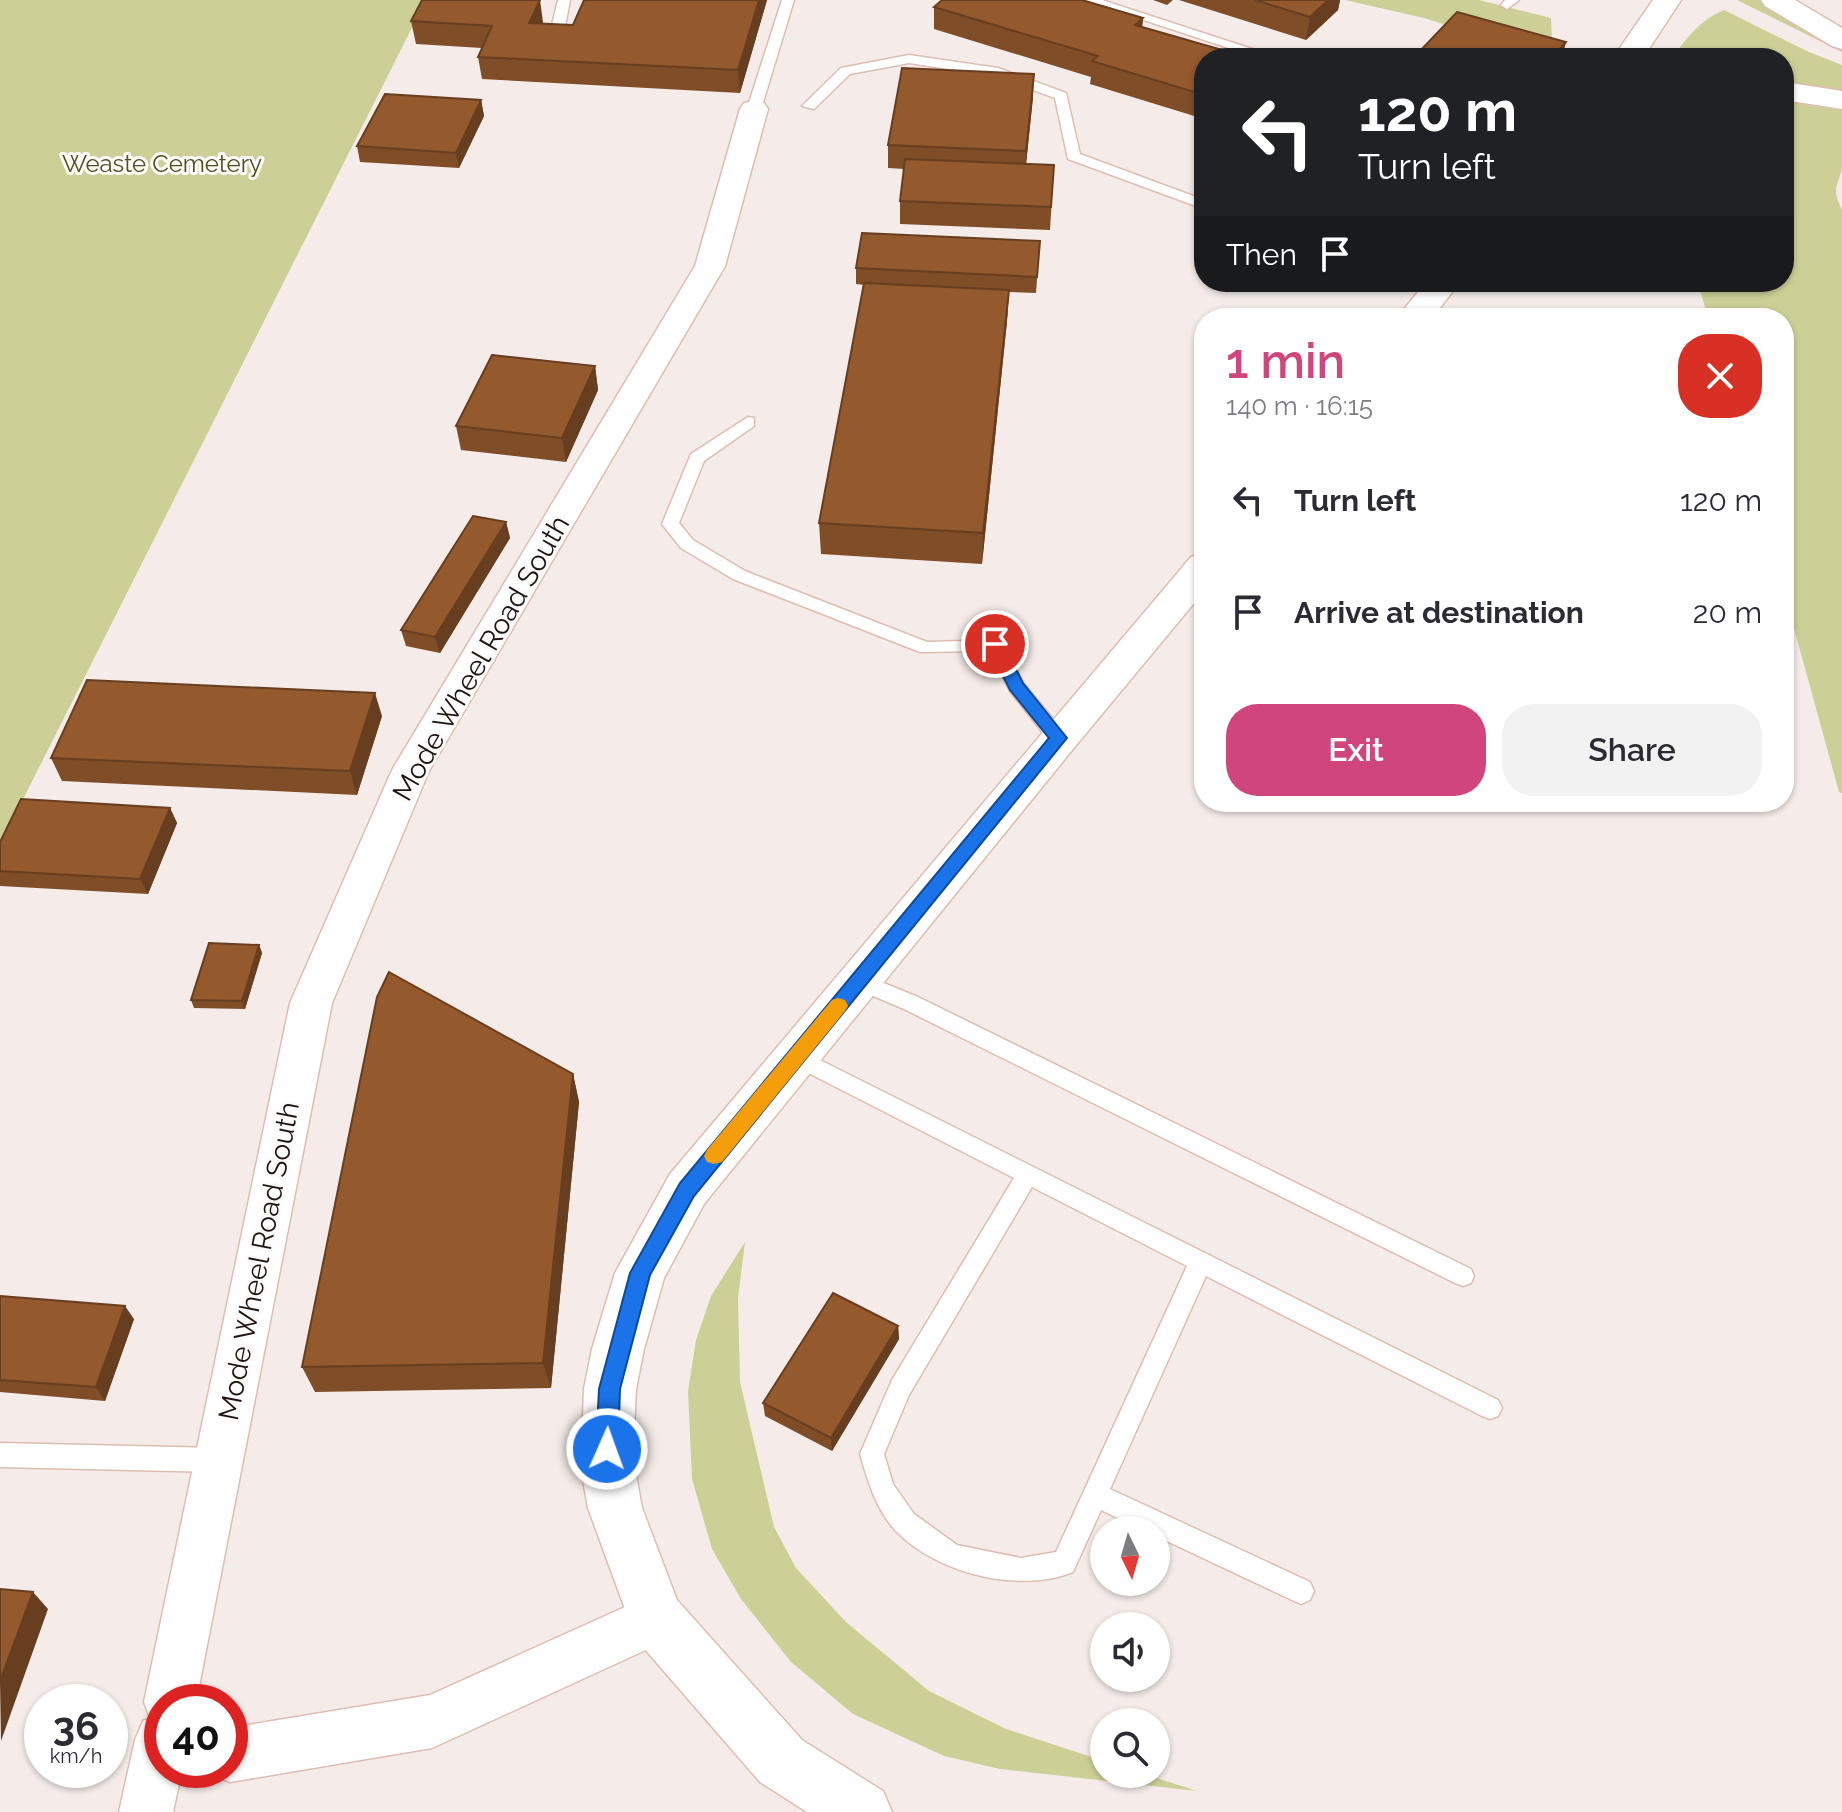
<!DOCTYPE html>
<html lang="en">
<head>
<meta charset="utf-8">
<style>
	body { margin:0; font-family:Raleway,sans-serif; background:#f2f2f3; color:#2b2b33; height:100vh; display:flex; flex-direction:column; font-size:30px; white-space:nowrap }
	* { box-sizing:border-box; margin:0 }
	p { font-size:26px; color:#7c7c81 }
	.icon { flex:none; width:44px; height:44px; fill:none; stroke:currentColor; stroke-width:2; stroke-linecap:round; stroke-linejoin:round }
	.map { position:relative; flex:1; overflow:hidden }
	.drawer { position:absolute; left:1194px; top:308px; width:600px; height:504px; display:flex; flex-direction:column; background:#fff; border-radius:32px; box-shadow:0 2px 6px #0004 }
	.drawer>* { flex:none }
	.hud { position:absolute; left:1194px; top:48px; width:600px; height:244px; border-radius:32px; box-shadow:0 2px 6px #0004; background:#202124; color:#fff; overflow:hidden }
	.needle { width:52px; rotate:175deg }
	.fabs { position:absolute; left:1090px; top:1516px; display:grid; gap:16px }
	.fabs a { display:grid; place-items:center; width:80px; height:80px; border-radius:50%; background:#fff; box-shadow:0 2px 6px #0004; font-size:40px }
	.speed { position:absolute; left:24px; top:1684px; display:flex; gap:16px; font-size:40px; font-weight:700; text-align:center }
	.speed>* { display:grid; place-content:center; width:104px; height:104px; border-radius:50%; background:#fff; box-shadow:0 2px 6px #0004; line-height:1 }
	.speed small { font-size:20px; font-weight:400 }
	.speed .limit { border:12px solid #d22; background:#fff; color:#111 }
	.pin { position:absolute; display:grid; place-items:center; width:68px; height:68px; color:#fff; margin:-34px; border:4px solid #fff; border-radius:50%; box-shadow:0 2px 8px #0007 }
	.me { position:absolute; width:88px; margin:-44px; rotate:2deg; stroke-linejoin:round; filter:drop-shadow(0 0 6px #0008) }
	.turn { display:flex; align-items:center; gap:28px; height:168px; padding:0 32px; font-size:36px }
	.turn .icon { width:104px; height:104px; stroke-width:2.5 }
	.turn b { display:block; font-size:56px; line-height:68px }
	.then { display:flex; align-items:center; height:76px; padding:0 32px; background:#0003; gap:16px; font-size:30px }
	.round { display:grid; place-items:center; flex:none; width:84px; height:84px; border-radius:32px; background:#f2f2f3 }
	.overview { display:flex; align-items:center; justify-content:space-between; height:136px; padding:0 32px }
	h1 { font-size:48px; font-weight:600; line-height:60px; color:#d0457c }
	.primary-button { display:flex; gap:16px; margin-top:auto; padding:16px 32px }
	.primary-button a { flex:1; height:92px; border-radius:32px; background:#d0457c; color:#fff; font-size:32px; font-weight:600; line-height:92px; text-align:center }
	.primary-button a+a { background:#f2f2f3; color:#2b2b33 }
	ul { padding:0; list-style:none }
	li { display:flex; align-items:center; gap:24px; height:112px; padding:0 32px }
	li div { flex:1 }
	li b { display:block; font-size:30px }
	li em { font-style:normal }
	.map>svg:first-child { display:block }
</style>
</head>
<body>
<div class="map">
<svg width="1842" height="1812" viewBox="0 0 1842 1812">
	<rect width="100%" height="100%" fill="#fbfbfb"/>
	<!-- built -->
	<path fill="#f5ece9" fill-rule="evenodd" d="M 426,0 L 1842,0 L 1842,1812 L 0,1812 L 0,845 ZM 1204,58 L 1784,58 L 1784,282 L 1204,282 ZM 1204,318 L 1784,318 L 1784,802 L 1204,802 ZM 1104,1530 L 1156,1530 L 1156,1582 L 1104,1582 ZM 1104,1626 L 1156,1626 L 1156,1678 L 1104,1678 ZM 42,1702 L 110,1702 L 110,1770 L 42,1770 ZM 162,1702 L 230,1702 L 230,1770 L 162,1770 ZM 1104,1722 L 1156,1722 L 1156,1774 L 1104,1774 Z"/>
	<!-- green -->
	<path fill="#cdd096" d="M 0,0 L 426,0 L 0,845 Z
		M 1345,0 L 1479,0 L 1551,18 L 1552,40 L 1485,37 L 1424,18 Z
		M 1737,0 L 1761,0 L 1842,46 L 1842,52 Z
		M 1724,10 L 1809,52 L 1842,65 L 1842,92 L 1784,82 L 1784,58 L 1673,56 C 1689,36 1700,20 1724,10 Z
		M 1784,100 L 1842,110 C 1842,128 1842,150 1842,168 C 1838,187 1831,188 1842,210 L 1842,793 L 1839,792 L 1784,592 L 1784,318 L 1708,318 L 1698,282 L 1784,282 Z
		M 745,1242 L 738,1298 L 740,1382 L 774,1527 L 796,1568 L 846,1622 L 929,1691 L 1006,1729 L 1104,1761 L 1104,1774 L 1144,1774 L 1197,1791 L 1000,1769 L 944,1756 L 853,1714 L 791,1662 L 741,1599 L 712,1549 L 692,1479 L 688,1391 L 696,1340 L 711,1296 Z"/>
	<g fill="none" stroke-linecap="round" stroke-linejoin="round">
		<!-- lane casing -->
		<g stroke="#debdb1" stroke-width="3">
			<path id="lane" d="M 558,0 L 570,0 L 563,37 L 556,41 L 549,37 Z
				M 782,0 L 794,0 L 761,109 L 749,112 L 747,109 Z
				M 1083,0 L 1102,0 L 1280,58 L 1259,58 Z
				M 1505,0 L 1519,0 L 1507,9 L 1501,5 Z
				M 909,55 L 998,68 L 1066,93 L 1080,154 L 1204,200 L 1204,209 L 1068,159 L 1055,98 L 995,76 L 909,63 L 850,74 L 814,109 L 802,106 L 841,68 Z
				M 748,417 L 754,418 L 754,426 L 704,461 L 679,523 L 693,540 L 745,571 L 927,642 L 1001,640 L 1023,683 L 1065,733 L 1067,738 L 1065,743 L 1051,743 L 1010,691 L 989,651 L 920,652 L 733,579 L 681,548 L 662,524 L 691,454 Z
				M 859,973 L 918,997 L 1471,1269 L 1474,1276 L 1471,1283 L 1463,1286 L 1455,1283 L 904,1009 L 852,987 L 849,981 L 852,975 Z
				M 796,1048 L 1498,1400 L 1502,1408 L 1498,1416 L 1490,1419 L 1482,1416 L 1206,1276 L 1110,1489 L 1310,1582 L 1314,1591 L 1310,1600 L 1301,1604 L 1292,1600 L 1156,1536 L 1156,1530 L 1143,1530 L 1101,1510 L 1073,1572 C 1019,1594 936,1573 896,1531 C 876,1510 868,1481 860,1454 L 892,1380 L 1014,1178 L 789,1063 L 785,1057 L 789,1051 ZM 1032,1187 L 1187,1266 L 1056,1552 L 1021,1558 L 957,1545 L 914,1514 L 893,1484 L 884,1454 L 909,1395 Z
				M 0,1443 L 218,1448 L 227,1452 L 230,1460 L 227,1468 L 218,1472 L 0,1467 Z"/>
		</g>
		<!-- street casing -->
		<g stroke="#debdb1" stroke-width="3">
			<path id="street" d="M 754,101 L 764,103 L 768,109 L 725,266 L 429,771 L 332,1003 L 196,1702 L 162,1702 L 162,1770 L 182,1770 L 173,1812 L 119,1812 L 135,1740 L 143,1721 L 150,1718 L 144,1702 L 290,1003 L 392,770 L 695,266 L 740,109 L 744,103 Z
				M 656,1593 L 674,1601 L 682,1619 L 674,1637 L 432,1748 L 230,1782 L 211,1774 L 209,1770 L 230,1770 L 230,1728 L 430,1695 Z"/>
		</g>
		<!-- secondary casing -->
		<g stroke="#debdb1" stroke-width="3">
			<path id="secondary" d="M 1653,0 L 1681,0 L 1643,58 L 1613,58 Z
				M 1761,0 L 1795,0 L 1842,28 L 1842,49 L 1832,46 L 1765,6 Z
				M 1784,82 L 1842,91 L 1842,109 L 1784,100 Z
				M 1426,282 L 1460,282 L 1432,318 L 1397,318 Z
				M 1204,553 L 1204,591 L 1073,749 L 704,1204 L 664,1278 L 644,1349 L 636,1389 L 634,1429 L 635,1469 L 642,1508 L 677,1600 L 802,1740 L 883,1791 L 892,1812 L 807,1812 L 760,1782 L 636,1639 L 588,1508 L 581,1469 L 584,1389 L 592,1349 L 615,1273 L 670,1174 L 1191,557 Z"/>
		</g>
		<!-- lane -->
		<use href="#lane" fill="#fff" fill-rule="evenodd"/>
		<!-- street -->
		<use href="#street" fill="#fff" fill-rule="evenodd"/>
		<!-- secondary -->
		<use href="#secondary" fill="#fff" fill-rule="evenodd"/>
	</g>
	<!-- wall -->
	<path fill="#7f4d27" d="M 767,0 L 740,93 L 482,79 L 478,57 L 482,48 L 416,44 L 411,21 L 543,22 L 542,24 L 573,25 Z
		M 1153,0 L 1173,0 L 1167,5 Z
		M 1179,0 L 1340,0 L 1338,10 L 1306,40 Z
		M 934,7 L 1143,18 L 1142,27 L 1204,58 L 1204,119 L 1090,84 L 1091,77 L 934,29 Z
		M 1418,53 L 1562,58 L 1417,58 Z
		M 1033,97 L 1026,164 L 1054,165 L 1050,230 L 900,224 L 900,201 L 904,169 L 888,168 L 888,145 Z
		M 481,100 L 484,116 L 459,168 L 360,162 L 357,146 Z
		M 1040,241 L 1036,293 L 1009,292 L 1007,321 L 982,564 L 821,554 L 819,523 L 864,285 L 856,284 L 856,268 Z
		M 595,366 L 598,390 L 566,462 L 461,450 L 456,426 Z
		M 506,522 L 510,538 L 440,653 L 406,646 L 401,630 Z
		M 382,716 L 357,795 L 62,781 L 51,758 Z
		M 170,808 L 177,823 L 148,894 L 0,886 L 0,842 Z
		M 259,945 L 262,953 L 245,1009 L 194,1008 L 191,1000 Z
		M 573,1074 L 579,1102 L 551,1388 L 315,1392 L 302,1367 Z
		M 0,1296 L 134,1319 L 105,1401 L 0,1392 Z
		M 898,1326 L 899,1339 L 832,1451 L 765,1416 L 763,1403 Z"/>
	<!-- shaded-wall -->
	<path fill="#683e20" d="M 540,0 L 543,22 L 533,46 L 529,23 Z
		M 759,0 L 767,0 L 740,93 L 738,70 Z
		M 1328,0 L 1340,0 L 1338,10 L 1306,40 L 1310,17 Z
		M 1143,18 L 1141,40 L 1135,25 Z
		M 1566,42 L 1562,58 L 1552,58 Z
		M 1034,74 L 1033,97 L 1025,174 L 1026,151 Z
		M 481,100 L 484,116 L 459,168 L 456,153 Z
		M 1009,290 L 1007,321 L 982,564 L 983,533 Z
		M 595,366 L 598,390 L 566,462 L 562,438 Z
		M 506,522 L 510,538 L 440,653 L 435,637 Z
		M 375,693 L 382,716 L 357,795 L 350,771 Z
		M 170,808 L 177,823 L 148,894 L 140,879 Z
		M 259,945 L 262,953 L 245,1009 L 242,1001 Z
		M 573,1074 L 579,1102 L 551,1388 L 543,1363 Z
		M 125,1306 L 134,1319 L 105,1401 L 96,1387 Z
		M 898,1326 L 899,1339 L 832,1451 L 831,1438 Z
		M 33,1592 L 48,1609 L 1,1741 L 0,1681 Z"/>
	<!-- building -->
	<path fill="#94592d" stroke="#683e20" stroke-width="2" d="M 422,0 L 540,0 L 529,23 L 573,25 L 584,0 L 759,0 L 738,70 L 478,57 L 492,26 L 411,21 Z
		M 942,0 L 1082,0 L 1143,18 L 1135,25 L 1250,58 L 1204,58 L 1204,95 L 1092,61 L 1098,56 L 934,7 Z
		M 1255,0 L 1328,0 L 1310,17 Z
		M 1457,12 L 1566,42 L 1552,58 L 1434,58 L 1418,53 Z
		M 902,68 L 1034,74 L 1026,151 L 888,145 Z
		M 385,94 L 481,100 L 456,153 L 357,146 Z
		M 905,159 L 1054,165 L 1051,207 L 900,201 Z
		M 862,233 L 1040,241 L 1037,277 L 856,268 Z
		M 864,283 L 1009,290 L 983,533 L 819,523 Z
		M 492,355 L 595,366 L 562,438 L 456,426 Z
		M 473,516 L 506,522 L 435,637 L 401,630 Z
		M 87,680 L 375,693 L 350,771 L 51,758 Z
		M 21,799 L 170,808 L 140,879 L 0,871 L 0,842 Z
		M 209,943 L 259,945 L 242,1001 L 191,1000 Z
		M 389,972 L 573,1074 L 543,1363 L 302,1367 L 377,997 Z
		M 833,1293 L 898,1326 L 831,1438 L 763,1403 Z
		M 0,1296 L 125,1306 L 96,1387 L 0,1380 Z
		M 0,1589 L 33,1592 L 0,1681 Z"/>
	<!-- route -->
	<path fill="#1a73e8" stroke="#114b97" stroke-width="2" d="M 995,638 L 1001,640 L 1023,683 L 1067,738 L 694,1196 L 650,1275 L 620,1389 L 618,1449 L 615,1456 L 607,1459 L 600,1456 L 596,1449 L 599,1389 L 630,1273 L 680,1183 L 1049,738 L 1010,690 L 987,644 Z"/>
	<!-- slow -->
	<path fill="#f59e0b" d="M 838,998 L 845,1000 L 848,1006 L 845,1011 L 722,1162 L 714,1164 L 707,1162 L 704,1156 L 707,1150 L 832,1000 Z"/>
	<g text-anchor="middle" dominant-baseline="central" stroke-width="6" stroke-linejoin="round" paint-order="stroke">
		<!-- far-park labels -->
		<g font-size="24" fill="#4f5119" stroke="#fbfbfb">
			<text x="162" y="163">Weaste Cemetery</text>
		</g>
		<!-- street labels -->
		<g font-size="28" fill="#1f1410" stroke="#fbfbfb">
			<text transform="translate(481 658) rotate(-60)">Mode Wheel Road South</text>
			<text transform="translate(259 1261) rotate(-79)">Mode Wheel Road South</text>
		</g>
	</g>
</svg>
<div class="fabs">
<a><svg class="needle" viewBox="-14 -14 28 28"><path d="M0-13l5 13h-10z" fill="#e53935"/><path d="M0 13l5-13h-10z" fill="#7c7c81"/></svg></a>
<a><svg class="icon" aria-label="sound" viewBox="0 0 24 24"><path d="M4 9h4l5-4v14l-5-4H4zM17 9q2 3 0 6"/></svg></a>
<a><svg class="icon" aria-label="search" viewBox="0 0 24 24"><circle cx="10" cy="10" r="6"/><path d="M15 15l6 6"/></svg></a>
</div>
<div class="speed"><div>36<small>km/h</small></div><div class="limit">40</div></div>
<div class="pin" style="left:995px;top:644px;background:#d93025"><svg class="icon" aria-label="arrive" viewBox="0 0 24 24"><path d="M6 21V4h12l-3 4 3 4H6"/></svg></div>
<svg class="me" style="left:607px;top:1449px" viewBox="-20 -20 40 40"><circle r="17" fill="#1a73e8" stroke="#fff" stroke-width="3"/><path d="M0-11L8 9 0 5-8 9z" fill="#fff"/></svg>
<div class="hud">
<div class="turn"><svg class="icon" aria-label="left" viewBox="0 0 24 24"><path d="M17 20v-9H6M10 6l-5 5 5 5"/></svg><div><b>120 m</b>Turn left</div></div>
<div class="then">Then<svg class="icon" aria-label="arrive" viewBox="0 0 24 24"><path d="M6 21V4h12l-3 4 3 4H6"/></svg></div>
</div>
<section class="drawer">
<div class="overview"><div><h1>1 min</h1><p>140 m · 16:15</p></div><a class="round" style="background:#d93025;color:#fff"><svg class="icon" aria-label="close" viewBox="0 0 24 24"><path d="M6 6l12 12M18 6L6 18"/></svg></a></div>
<ul>
<li><svg class="icon" aria-label="left" viewBox="0 0 24 24"><path d="M17 20v-9H6M10 6l-5 5 5 5"/></svg><div><b>Turn left</b></div><em>120 m</em></li>
<li><svg class="icon" aria-label="arrive" viewBox="0 0 24 24"><path d="M6 21V4h12l-3 4 3 4H6"/></svg><div><b>Arrive at destination</b></div><em>20 m</em></li>
</ul>
<div class="primary-button"><a>Exit</a><a>Share</a></div>
</section>
</div>
</body>
</html>
